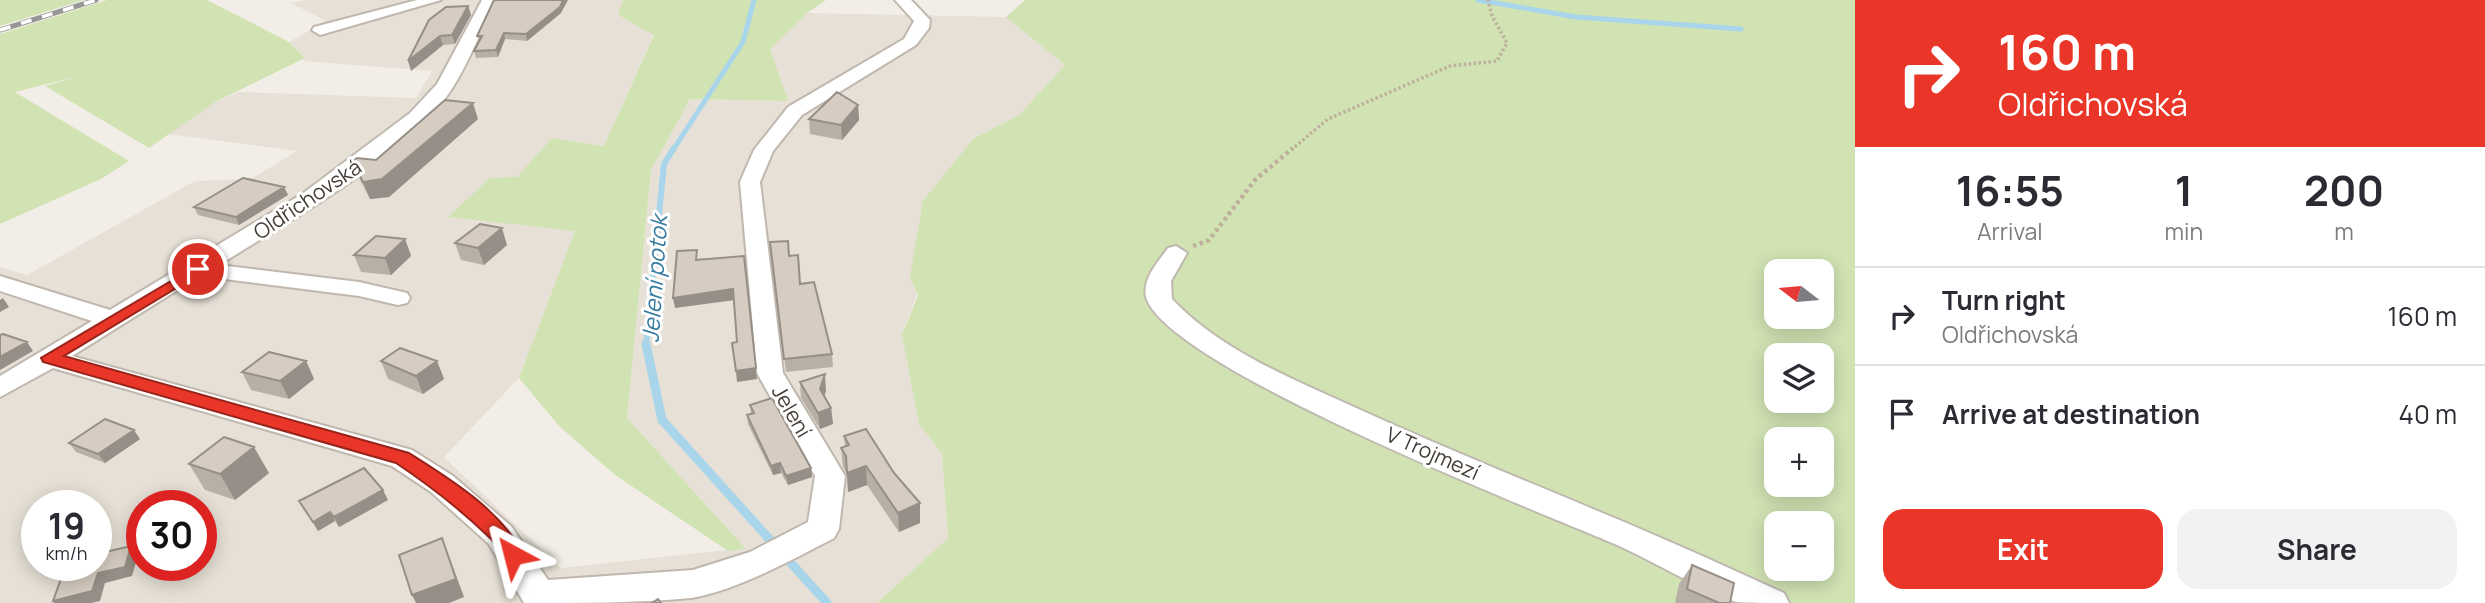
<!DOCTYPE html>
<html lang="en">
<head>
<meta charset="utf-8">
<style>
	body { margin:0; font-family:Manrope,sans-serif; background:#f2f2f3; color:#2b2b33; height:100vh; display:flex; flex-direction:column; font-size:26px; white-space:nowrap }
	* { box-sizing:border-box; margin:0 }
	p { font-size:23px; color:#7c7c81 }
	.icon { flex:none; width:38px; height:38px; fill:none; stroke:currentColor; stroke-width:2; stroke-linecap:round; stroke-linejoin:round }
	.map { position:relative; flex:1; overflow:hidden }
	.side { display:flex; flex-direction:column; background:#fff; width:630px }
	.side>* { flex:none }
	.banner { background:#e93628; color:#fff; overflow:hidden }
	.needle { width:46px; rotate:286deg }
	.fabs { position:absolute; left:1764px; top:259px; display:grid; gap:14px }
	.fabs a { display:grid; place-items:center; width:70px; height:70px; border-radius:14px; background:#fff; box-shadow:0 4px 18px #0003; font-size:35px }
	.speed { position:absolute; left:21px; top:490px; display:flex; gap:14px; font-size:35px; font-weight:700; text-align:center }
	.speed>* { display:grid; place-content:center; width:91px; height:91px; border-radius:50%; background:#fff; box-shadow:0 4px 18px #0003; line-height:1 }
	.speed small { font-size:18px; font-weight:400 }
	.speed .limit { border:10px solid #d22; background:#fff; color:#111 }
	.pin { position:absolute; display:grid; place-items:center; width:60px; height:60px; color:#fff; margin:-30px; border:4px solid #fff; border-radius:50%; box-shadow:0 2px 7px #0007 }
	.me { position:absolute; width:77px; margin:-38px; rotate:322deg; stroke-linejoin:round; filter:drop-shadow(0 0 5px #0008) }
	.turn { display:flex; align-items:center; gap:24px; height:147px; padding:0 28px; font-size:32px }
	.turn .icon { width:91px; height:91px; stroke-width:2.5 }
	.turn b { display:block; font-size:49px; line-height:60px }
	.eta { display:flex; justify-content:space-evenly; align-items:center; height:119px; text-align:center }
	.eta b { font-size:42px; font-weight:700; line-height:49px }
	.cta { display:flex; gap:14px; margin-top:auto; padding:14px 28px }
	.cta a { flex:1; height:80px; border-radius:21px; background:#e93628; color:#fff; font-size:28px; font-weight:700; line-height:80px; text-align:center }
	.cta a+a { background:#f2f2f3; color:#2b2b33 }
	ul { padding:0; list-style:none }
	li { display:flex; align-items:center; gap:21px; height:98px; padding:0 28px; border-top:2px solid #e1e1e2 }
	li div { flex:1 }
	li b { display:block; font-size:26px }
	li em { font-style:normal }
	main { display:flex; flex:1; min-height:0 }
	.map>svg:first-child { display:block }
</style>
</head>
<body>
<main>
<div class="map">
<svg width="1855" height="603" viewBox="0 0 1855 603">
	<rect width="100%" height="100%" fill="#f2eee7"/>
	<!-- residential -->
	<path fill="#e6e0d6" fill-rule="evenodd" d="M 305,0 L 623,0 L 618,15 L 654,34 L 604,146 L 552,138 L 517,178 L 449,216 L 575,231 L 519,378 L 444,457 L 561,568 L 745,548 L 627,418 L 651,170 L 690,99 L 788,101 L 770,49 L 807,13 L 1006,17 L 1065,65 L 1019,115 L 973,139 L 902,335 L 919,424 L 942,454 L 948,538 L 877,603 L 0,603 L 0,267 L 27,275 L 195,181 L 251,179 L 297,151 L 168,134 L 215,102 L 239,92 L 416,98 L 432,71 L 303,61 L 305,58 L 289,42 L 326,21 L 291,3 ZM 37,506 L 96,506 L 96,565 L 37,565 ZM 142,506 L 201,506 L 201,565 L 142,565 Z"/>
	<!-- green -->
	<path fill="#d1e3b3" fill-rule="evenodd" d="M 0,0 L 84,0 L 0,26 Z
		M 107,0 L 207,0 L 289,42 L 305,58 L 215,102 L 149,148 L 45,86 L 79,76 L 15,92 L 129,161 L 101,179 L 0,224 L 0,34 Z
		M 623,0 L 826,0 L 807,13 L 770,49 L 788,101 L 690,99 L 651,170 L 627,418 L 746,549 L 728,551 L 615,475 L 559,426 L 519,378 L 575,231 L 448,217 L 490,178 L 517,177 L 552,138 L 604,146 L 654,35 L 618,15 Z
		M 1025,0 L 1855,0 L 1855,603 L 877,603 L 948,538 L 942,454 L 919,424 L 902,335 L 918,295 L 910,276 L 923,201 L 973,139 L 1019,115 L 1065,65 L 1006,17 ZM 1776,271 L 1822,271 L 1822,317 L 1776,317 ZM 1776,355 L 1822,355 L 1822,401 L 1776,401 ZM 1776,439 L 1822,439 L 1822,485 L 1776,485 ZM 1776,523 L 1822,523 L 1822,569 L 1776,569 Z"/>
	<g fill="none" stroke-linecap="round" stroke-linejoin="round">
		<!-- stream-far2 -->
		<path stroke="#a8d5ea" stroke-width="5" d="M 1478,0 L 1576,17 L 1741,29
			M 673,150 L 743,42 L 754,0"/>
		<!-- stream-far1 -->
		<path stroke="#a8d5ea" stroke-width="6" d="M 646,346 L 664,164 L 674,148"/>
		<!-- stream -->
		<path stroke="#a8d5ea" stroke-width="9" d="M 646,344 L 662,420 L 827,603"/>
		<!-- street casing -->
		<g stroke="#c0b8ae" stroke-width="4">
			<path id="street" d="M 417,0 L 441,0 L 320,35 L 312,30 L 314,27 Z
				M 482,0 L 496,0 C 482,28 470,60 453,87 C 412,153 286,223 219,265 L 359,282 L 407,293 L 410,298 L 407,303 L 398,305 L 359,296 L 200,276 L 72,356 L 412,450 L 453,476 L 511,526 L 548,580 L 693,570 L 750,552 L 808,522 L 815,476 L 757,373 L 740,182 L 754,150 L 788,107 L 904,39 L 914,21 L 895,0 L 911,0 L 930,20 L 929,28 L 916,45 L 802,115 L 773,151 L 760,182 L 783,373 L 845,476 L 839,529 L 834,538 C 794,559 735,591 691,598 C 636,603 579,603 524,603 L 489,544 L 431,492 L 392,466 L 53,368 L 0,397 L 0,376 L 92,321 L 0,291 L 0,276 L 110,310 L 302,194 L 410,113 L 437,84 Z
				M 1176,246 L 1187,253 L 1171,281 L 1172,299 C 1220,350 1290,378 1354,407 C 1478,464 1607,512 1731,569 L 1784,593 L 1789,603 C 1773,603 1751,603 1736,602 C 1695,587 1657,563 1617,545 C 1533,509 1177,371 1147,300 C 1140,281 1158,262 1168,248 Z"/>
		</g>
		<!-- path-far1 -->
		<path stroke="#beb09d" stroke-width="3.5" stroke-dasharray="2.5 2.5" stroke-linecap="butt" d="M 1291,150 L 1328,119 L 1450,66 L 1497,61 L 1507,43 L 1492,16 L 1488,0"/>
		<!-- path -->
		<path stroke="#beb09d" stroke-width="4.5" stroke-dasharray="3.5 3.5" stroke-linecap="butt" d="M 1193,246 L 1209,240 L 1255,180 L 1293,148"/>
		<!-- street -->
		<use href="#street" fill="#fff" fill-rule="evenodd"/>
		<!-- rail casing -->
		<g stroke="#969696" stroke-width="5">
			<path id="rail" d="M 0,30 L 96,0"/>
		</g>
		<!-- rail -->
		<use href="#rail" stroke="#fff" stroke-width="3.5" stroke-dasharray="11" stroke-linecap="butt"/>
	</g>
	<!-- wall -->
	<path fill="#b8afa6" d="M 468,6 L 471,15 L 455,44 L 443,45 L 411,71 L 446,7 Z
		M 561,13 L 527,41 L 505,39 L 498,57 L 476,58 L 474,51 L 479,42 L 477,36 Z
		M 858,105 L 859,120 L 842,140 L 810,134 L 809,119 Z
		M 478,119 L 389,197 L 370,199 L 359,178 L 353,161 L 376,160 Z
		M 284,187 L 288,195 L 239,225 L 198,215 L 194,207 Z
		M 405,239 L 411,256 L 391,275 L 361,272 L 354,255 Z
		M 770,242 L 789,256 L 800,284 L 832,354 L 833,367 L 786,372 Z
		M 455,243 L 507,245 L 484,265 L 461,260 Z
		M 306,361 L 314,379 L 289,399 L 251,390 L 242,372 Z
		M 381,361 L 437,361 L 444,379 L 423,394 L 388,379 Z
		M 800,382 L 826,391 L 824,396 L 831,408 L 833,424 L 820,429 L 801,398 Z
		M 750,405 L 811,468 L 812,477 L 788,485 L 781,473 L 773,475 L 748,424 L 747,415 L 751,413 Z
		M 844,436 L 920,523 L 899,532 L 867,485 L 848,492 L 847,474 L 843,467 L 841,448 L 845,447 Z
		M 140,439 L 105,463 L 76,452 L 69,443 Z
		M 189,464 L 269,473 L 235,500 L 205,490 Z
		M 388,500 L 339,527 L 335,521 L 318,531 L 299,501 Z
		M 1692,565 L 1730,603 L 1675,603 L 1679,584 Z"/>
	<!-- shaded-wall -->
	<path fill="#968f87" d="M 563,0 L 568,0 L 561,13 L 527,41 L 526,34 Z
		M 468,6 L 471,15 L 455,44 L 452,35 Z
		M 504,33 L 505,39 L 498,57 L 496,50 Z
		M 440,36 L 443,45 L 411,71 L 408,61 Z
		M 473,103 L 478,119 L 389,197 L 370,199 L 363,182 Z
		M 858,105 L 859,120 L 842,140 L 841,125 Z
		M 284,187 L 288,195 L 239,225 L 236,217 Z
		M 502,228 L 507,245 L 484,265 L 478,248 Z
		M 405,239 L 411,256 L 391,275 L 385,258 Z
		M 744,256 L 757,379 L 737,382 L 736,371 Z
		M 733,289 L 735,300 L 675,308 L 673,298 Z
		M 3,298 L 9,307 L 0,312 L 0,300 Z
		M 27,342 L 33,351 L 0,370 L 0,357 Z
		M 306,361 L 314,379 L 289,399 L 280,381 Z
		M 437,361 L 444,379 L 423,394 L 416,376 Z
		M 825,374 L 826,391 L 821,405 L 820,389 Z
		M 831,408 L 833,424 L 820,429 L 818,413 Z
		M 134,430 L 140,439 L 105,463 L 98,454 Z
		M 254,447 L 269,473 L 235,500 L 220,474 Z
		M 780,463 L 781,473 L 773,475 L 771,466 Z
		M 866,466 L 867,485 L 848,492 L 847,473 Z
		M 811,468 L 812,477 L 788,485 L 786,476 Z
		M 383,490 L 388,500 L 339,527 L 334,517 Z
		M 920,503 L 920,523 L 899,532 L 898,513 Z
		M 330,512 L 335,521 L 318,531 L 313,522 Z
		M 442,538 L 464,597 L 449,603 L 416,603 L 412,595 Z
		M 131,546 L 138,555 L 132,576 L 105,583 L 100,601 L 91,603 L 54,603 L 53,601 Z"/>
	<!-- building -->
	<path fill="#d6ccc1" stroke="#968f87" stroke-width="2" d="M 494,0 L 563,0 L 560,7 L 526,34 L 504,33 L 496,50 L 474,51 L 482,36 L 477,36 Z
		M 468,6 L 452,35 L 440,36 L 408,61 L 429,20 L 446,7 Z
		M 837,92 L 858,105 L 841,125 L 809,119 Z
		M 445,100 L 473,103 L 382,179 L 363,182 L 353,161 L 357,158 L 376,160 Z
		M 243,178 L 284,187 L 236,217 L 194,207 Z
		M 480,224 L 502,228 L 478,248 L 455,243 Z
		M 376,236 L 405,239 L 385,258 L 354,255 Z
		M 788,241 L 789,256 L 798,255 L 800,284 L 814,282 L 832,354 L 784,359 L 770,242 Z
		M 697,250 L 696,260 L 744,256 L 756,368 L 736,371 L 732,343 L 737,342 L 733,289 L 673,298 L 677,251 Z
		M 3,334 L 27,342 L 0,357 L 0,335 Z
		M 400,348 L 437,361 L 416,376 L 381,361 Z
		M 269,352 L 306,361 L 280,381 L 242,372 Z
		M 825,374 L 820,389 L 831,408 L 818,413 L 800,382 Z
		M 772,398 L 811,468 L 786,476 L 780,463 L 771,466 L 747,415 L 754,413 L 750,405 Z
		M 105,419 L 134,430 L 98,454 L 69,443 Z
		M 866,429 L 894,473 L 920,503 L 898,513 L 866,466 L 847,473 L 846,456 L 841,448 L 849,445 L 844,436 Z
		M 224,437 L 254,447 L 220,474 L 189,464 Z
		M 364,468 L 383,490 L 334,517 L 330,512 L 313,522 L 299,501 Z
		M 442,538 L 456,579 L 412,595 L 399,555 Z
		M 131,546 L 125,567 L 98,573 L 92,591 L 53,601 L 66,565 L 96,565 L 96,554 Z
		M 1692,565 L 1734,583 L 1730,603 L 1719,603 L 1687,589 Z
		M 658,599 L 661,603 L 652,603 Z"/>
	<!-- route -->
	<path fill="#e93628" stroke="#97231a" stroke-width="2" d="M 198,265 L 203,266 L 203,272 L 64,356 L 409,453 C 450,479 501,510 524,555 L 521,561 C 502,567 501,548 490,538 C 461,510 429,485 396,463 L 43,362 L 41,358 Z"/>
	<g text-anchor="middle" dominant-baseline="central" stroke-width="6" stroke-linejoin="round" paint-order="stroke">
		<!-- street labels -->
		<g font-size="21" fill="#453e37" stroke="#fff">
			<text transform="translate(307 199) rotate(-34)">Oldřichovská</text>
			<text transform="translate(792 411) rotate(60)">Jelení</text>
			<text transform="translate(1433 453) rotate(24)">V Trojmezí</text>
		</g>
		<!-- water labels -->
		<g font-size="23" font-style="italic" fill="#367ca0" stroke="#fff">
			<text transform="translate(654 279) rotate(-86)">Jelení potok</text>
		</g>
	</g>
</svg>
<div class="fabs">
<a><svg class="needle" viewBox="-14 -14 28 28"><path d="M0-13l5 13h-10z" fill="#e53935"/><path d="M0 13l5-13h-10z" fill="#7c7c81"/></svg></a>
<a><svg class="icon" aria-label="layers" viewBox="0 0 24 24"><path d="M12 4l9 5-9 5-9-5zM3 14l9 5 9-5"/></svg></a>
<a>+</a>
<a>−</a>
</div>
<div class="speed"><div>19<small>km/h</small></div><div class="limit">30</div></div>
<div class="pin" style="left:198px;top:269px;background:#d93025"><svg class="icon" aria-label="arrive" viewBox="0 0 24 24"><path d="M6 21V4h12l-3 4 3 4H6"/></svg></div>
<svg class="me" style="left:513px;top:555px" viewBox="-20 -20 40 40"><path d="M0-17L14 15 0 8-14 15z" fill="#e93628" stroke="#fff" stroke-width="4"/></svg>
</div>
<section class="side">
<div class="banner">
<div class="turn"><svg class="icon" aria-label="right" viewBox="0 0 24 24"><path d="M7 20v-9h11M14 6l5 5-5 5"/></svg><div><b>160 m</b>Oldřichovská</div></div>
</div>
<div class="eta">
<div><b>16:55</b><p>Arrival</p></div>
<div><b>1</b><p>min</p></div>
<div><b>200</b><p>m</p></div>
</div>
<ul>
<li><svg class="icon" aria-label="right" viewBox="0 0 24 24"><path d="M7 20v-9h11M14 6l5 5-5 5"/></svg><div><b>Turn right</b><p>Oldřichovská</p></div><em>160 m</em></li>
<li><svg class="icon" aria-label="arrive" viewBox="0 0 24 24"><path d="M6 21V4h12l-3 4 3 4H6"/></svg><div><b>Arrive at destination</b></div><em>40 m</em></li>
</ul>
<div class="cta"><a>Exit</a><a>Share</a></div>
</section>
</main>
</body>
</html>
